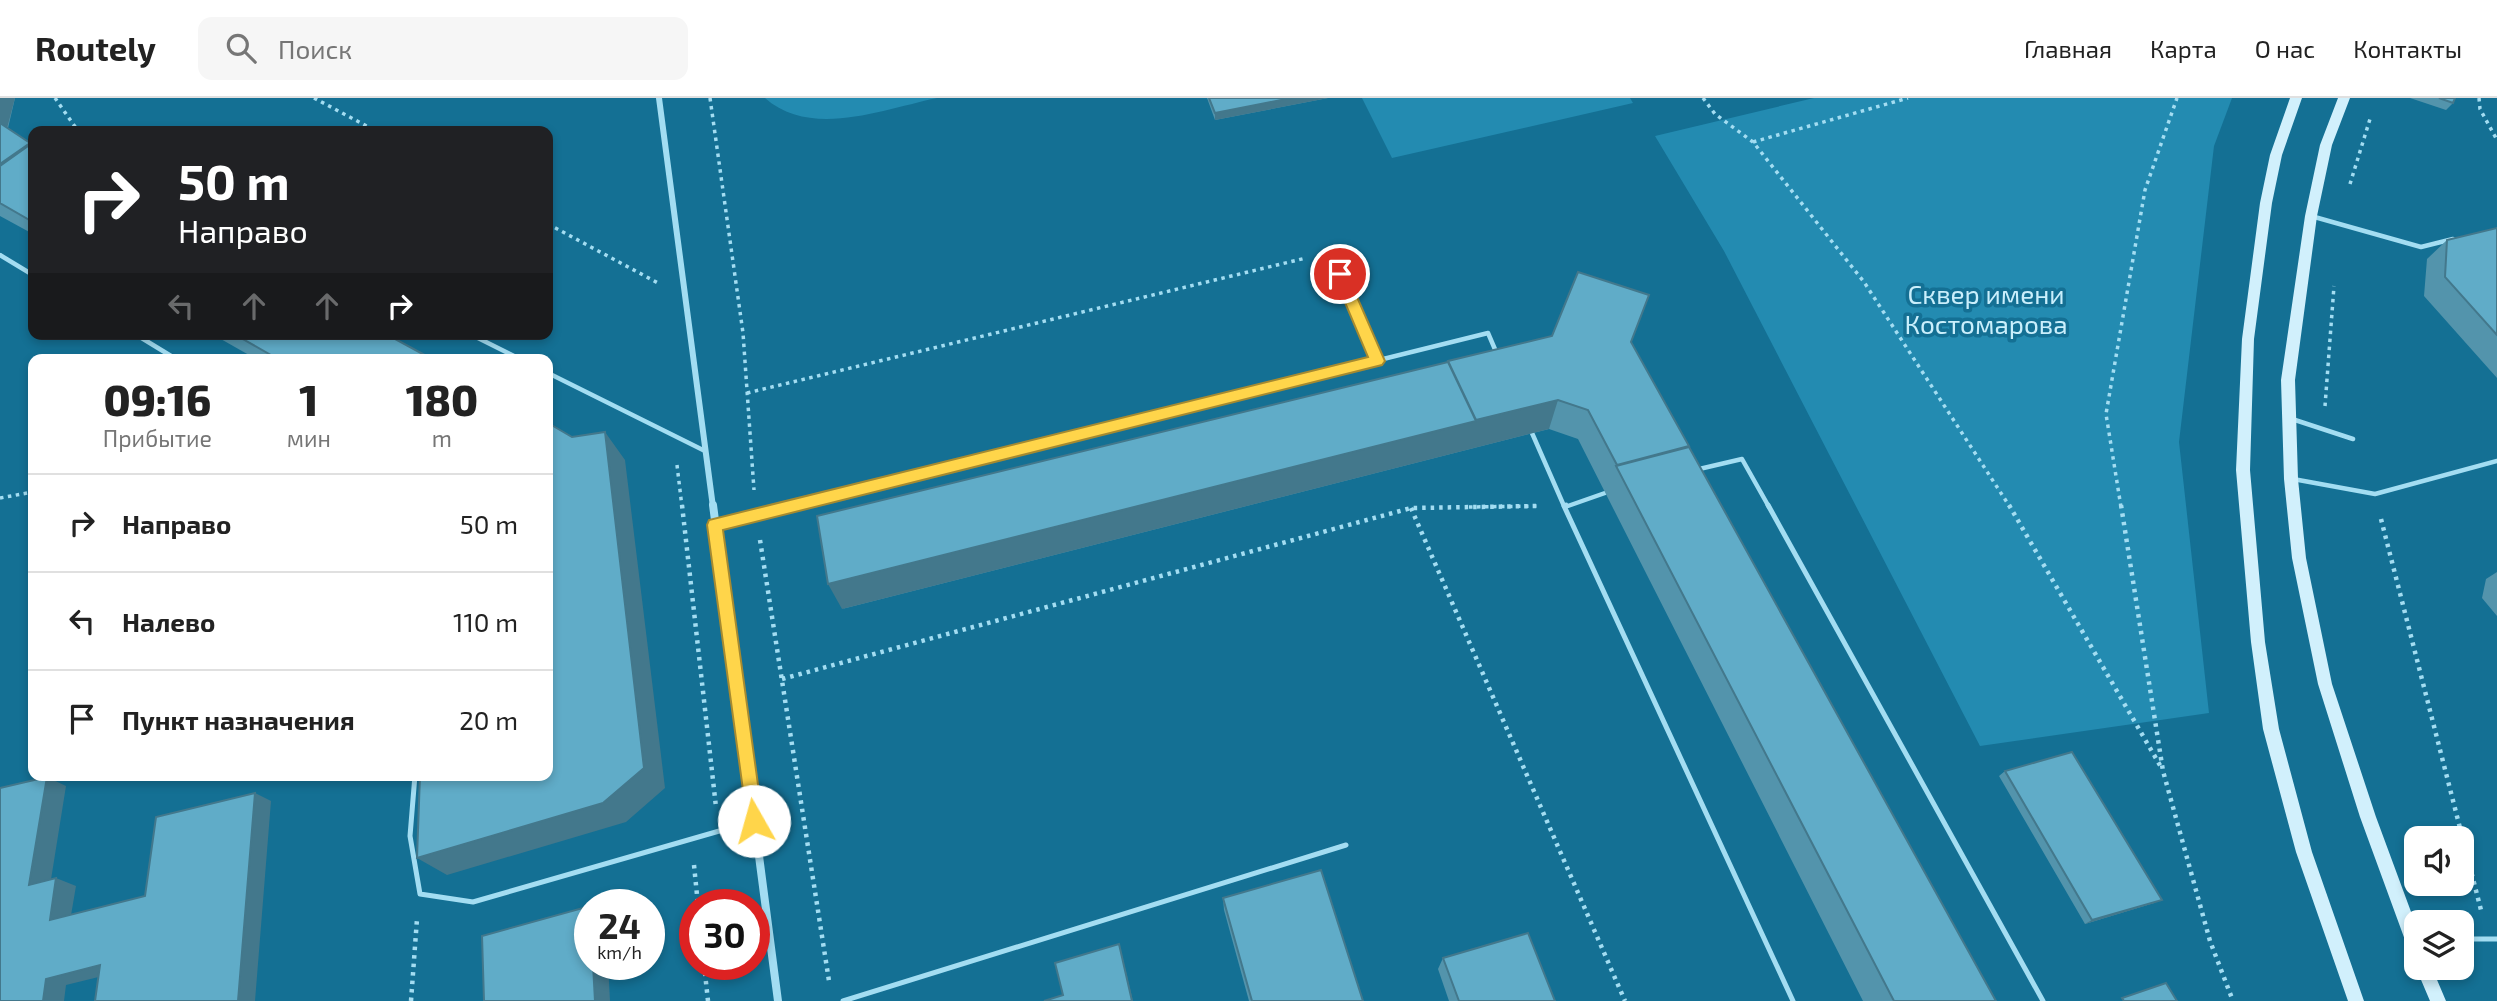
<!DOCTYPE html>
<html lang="ru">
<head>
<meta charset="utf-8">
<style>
	body { margin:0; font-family:"Exo 2",sans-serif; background:#f6f6f6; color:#222; height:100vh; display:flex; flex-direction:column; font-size:26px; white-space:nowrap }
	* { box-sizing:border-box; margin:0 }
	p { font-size:23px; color:#767676 }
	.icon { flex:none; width:38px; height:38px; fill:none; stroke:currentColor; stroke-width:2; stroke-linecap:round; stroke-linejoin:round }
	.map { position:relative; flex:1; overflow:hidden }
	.panel { position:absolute; left:28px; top:256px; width:525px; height:427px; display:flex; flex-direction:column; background:#fff; border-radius:14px; box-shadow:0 4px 10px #0003 }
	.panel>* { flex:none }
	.guide { position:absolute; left:28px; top:28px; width:525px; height:214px; border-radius:14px; box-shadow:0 4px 10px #0003; background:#202124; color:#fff; overflow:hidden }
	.controls { position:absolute; left:2404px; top:728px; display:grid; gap:14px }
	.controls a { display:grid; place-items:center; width:70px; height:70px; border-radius:14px; background:#fff; box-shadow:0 4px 10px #0003; font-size:35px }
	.speed { position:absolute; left:574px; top:791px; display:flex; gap:14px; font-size:35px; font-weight:700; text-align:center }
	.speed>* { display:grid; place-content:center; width:91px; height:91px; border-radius:50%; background:#fff; box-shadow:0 4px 10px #0003; line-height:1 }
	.speed small { font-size:18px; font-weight:400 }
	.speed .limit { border:10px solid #d22; background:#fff; color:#111 }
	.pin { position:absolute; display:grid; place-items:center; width:60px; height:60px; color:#fff; margin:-30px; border:4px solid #fff; border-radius:50%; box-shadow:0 2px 7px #0007 }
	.me { position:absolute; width:77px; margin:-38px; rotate:353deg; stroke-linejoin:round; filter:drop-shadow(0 0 5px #0008) }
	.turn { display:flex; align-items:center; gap:24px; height:147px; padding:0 35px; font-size:32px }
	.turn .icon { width:91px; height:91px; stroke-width:2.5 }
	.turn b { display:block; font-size:49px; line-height:60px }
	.lanes { display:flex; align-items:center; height:66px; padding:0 35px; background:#0003; justify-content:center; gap:35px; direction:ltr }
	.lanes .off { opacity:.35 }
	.eta { display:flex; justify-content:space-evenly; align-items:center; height:119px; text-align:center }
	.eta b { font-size:42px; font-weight:800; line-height:49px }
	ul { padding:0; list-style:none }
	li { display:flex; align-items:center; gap:21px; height:98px; padding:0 35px; border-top:2px solid #e0e0e0 }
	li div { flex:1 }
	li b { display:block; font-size:26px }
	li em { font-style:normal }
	header { display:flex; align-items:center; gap:42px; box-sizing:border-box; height:98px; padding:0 35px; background:#fff; border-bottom:2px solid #e0e0e0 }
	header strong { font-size:33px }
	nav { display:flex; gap:38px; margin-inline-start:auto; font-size:24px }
	.search { width:490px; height:63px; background:#f6f6f6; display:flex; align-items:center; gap:18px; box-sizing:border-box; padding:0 24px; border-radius:14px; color:#767676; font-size:26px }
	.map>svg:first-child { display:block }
</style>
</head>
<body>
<header>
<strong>Routely</strong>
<div class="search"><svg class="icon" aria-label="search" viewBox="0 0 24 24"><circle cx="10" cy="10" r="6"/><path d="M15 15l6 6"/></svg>Поиск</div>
<nav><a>Главная</a><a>Карта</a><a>О нас</a><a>Контакты</a></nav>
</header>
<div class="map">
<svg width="2497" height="903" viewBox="0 0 2497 903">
	<rect width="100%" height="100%" fill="#147094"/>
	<!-- green -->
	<path fill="#238bb1" d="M 765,0 L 937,0 C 884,11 811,41 765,0 Z
		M 1362,0 L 1630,0 L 1633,5 L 1392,60 Z
		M 1814,0 L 2232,0 L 2214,48 L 2179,344 L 2209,615 L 1980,648 L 1724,153 L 1655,38 Z"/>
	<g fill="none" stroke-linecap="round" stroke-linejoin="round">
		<!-- path-far1 -->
		<path stroke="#a3ddf2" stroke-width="3.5" stroke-dasharray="3.5 4.5" stroke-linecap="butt" d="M 55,0 L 78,33
			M 314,0 L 376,33
			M 710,0 L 743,235 L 754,392
			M 1703,0 L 1715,16 L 1753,44 L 1864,184 L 2010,409
			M 2479,0 L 2480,11 L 2497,42
			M 1753,44 L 1908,0
			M 2350,86 L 2370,21
			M 548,126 L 658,185
			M 747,295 L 1306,160
			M 2325,308 L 2334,188
			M 677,367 L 682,409
			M 0,400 L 33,394
			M 1469,409 L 1539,408
			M 2121,409 L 2106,316 L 2145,92 L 2177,0"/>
		<!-- path -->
		<path stroke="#a3ddf2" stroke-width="4.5" stroke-dasharray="3.5 5" stroke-linecap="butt" d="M 682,407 L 716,709
			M 2009,407 L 2161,669
			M 2121,407 L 2163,673 L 2210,843 L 2233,903
			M 1411,410 L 1625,903
			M 2381,421 L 2482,816
			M 760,442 L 829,883
			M 782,581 L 1411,410 L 1539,408
			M 694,767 L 698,807
			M 704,866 L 708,903
			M 411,903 L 417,821"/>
		<!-- lane-far1 -->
		<path stroke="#a3ddf2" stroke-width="4.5" d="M 2311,118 L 2421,149 L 2453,141
			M 1331,155 L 1377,263
			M 0,157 L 33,177
			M 135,236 L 176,261
			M 470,236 L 520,261
			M 548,275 L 705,353
			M 2292,321 L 2353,341
			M 1532,335 L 1564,408
			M 1695,372 L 1742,361 L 1769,409
			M 2293,381 L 2375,396 L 2497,363
			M 787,409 L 1488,235 L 1497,256
			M 1565,409 L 1605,395"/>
		<!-- lane -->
		<path stroke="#a3ddf2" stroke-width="5" d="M 1566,407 L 1564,408 L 1793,903
			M 1768,407 L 2043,903
			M 715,427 L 794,407
			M 415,677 L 410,738 L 420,796 L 473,804 L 754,723
			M 2462,841 L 2497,841
			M 843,903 L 1346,747"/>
		<!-- street-far1 -->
		<path stroke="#a3ddf2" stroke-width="6" d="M 659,0 L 713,409"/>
		<!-- street -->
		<path stroke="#a3ddf2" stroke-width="8" d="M 713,407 L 778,903"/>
		<!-- secondary -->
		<path fill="#d1f0fc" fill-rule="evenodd" d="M 2290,0 L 2302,0 L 2282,57 L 2272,105 L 2254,241 L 2250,372 L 2265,544 L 2279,631 L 2312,754 L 2364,903 L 2348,903 L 2296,754 L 2263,631 L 2251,544 L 2236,372 L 2242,241 L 2260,105 L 2270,57 Z
			M 2338,0 L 2350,0 L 2332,47 L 2317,118 L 2295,282 L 2298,381 L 2306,460 L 2332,586 L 2376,719 L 2417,830 L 2417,861 L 2411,859 L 2409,853 L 2360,719 L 2318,586 L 2292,460 L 2284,381 L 2281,282 L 2305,118 L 2320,47 Z
			M 2417,868 L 2417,870 L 2432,870 L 2446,903 L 2430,903 L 2416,870 Z"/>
	</g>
	<!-- wall -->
	<path fill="#5394ac" d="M 0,0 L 15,0 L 8,30 L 33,47 L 33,136 L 0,118 Z
		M 1207,0 L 1328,0 L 1215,22 Z
		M 2410,0 L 2455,0 L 2453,5 L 2446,12 Z
		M 2497,130 L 2497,280 L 2424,198 L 2427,161 L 2447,142 Z
		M 212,236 L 386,236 L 432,261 L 256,261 Z
		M 1631,244 L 1996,903 L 1863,903 L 1578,341 L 1549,331 L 842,511 L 1448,264 Z
		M 2497,474 L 2497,518 L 2482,500 L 2486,481 Z
		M 2005,673 L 2154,805 L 2085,826 L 1999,678 Z
		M 1223,800 L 1363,903 L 1249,903 L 1224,812 Z
		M 1443,860 L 1555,903 L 1449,903 L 1438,871 Z"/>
	<!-- shaded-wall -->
	<path fill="#43788c" d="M 0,0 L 15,0 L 5,38 L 0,33 Z
		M 1291,0 L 1328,0 L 1215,22 L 1215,15 Z
		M 1558,302 L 1549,331 L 842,511 L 828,486 Z
		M 605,334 L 625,362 L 665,690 L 626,724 L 447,777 L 417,760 L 603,705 Z
		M 47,679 L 66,688 L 49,794 L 29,787 Z
		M 255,695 L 271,703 L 255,903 L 236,903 Z
		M 56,780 L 76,788 L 69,829 L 50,822 Z
		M 2162,802 L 2154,805 L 2085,826 L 2092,822 Z
		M 1119,846 L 1122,857 L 1133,903 L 1132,903 Z
		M 593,866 L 608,866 L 610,903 L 595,903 Z
		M 100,867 L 119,874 L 66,887 L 64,903 L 43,903 L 46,881 Z"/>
	<!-- building -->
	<path fill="#60acc8" stroke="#43788c" stroke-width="2" d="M 1209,0 L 1291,0 L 1215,15 Z
		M 2439,0 L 2455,0 L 2453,5 Z
		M 0,25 L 30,45 L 0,66 Z
		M 31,46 L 33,47 L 33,124 L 0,105 L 0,68 Z
		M 2497,130 L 2497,237 L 2445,179 L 2447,142 Z
		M 1578,174 L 1649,197 L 1631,244 L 1689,348 L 1617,367 L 1588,312 L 1558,302 L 1476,322 L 1448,263 L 1552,238 Z
		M 234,236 L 386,236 L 432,261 L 278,261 Z
		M 1448,264 L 1476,323 L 828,486 L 817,418 Z
		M 548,325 L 572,339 L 605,334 L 644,670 L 603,705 L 417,760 L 420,677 L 548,677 Z
		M 1689,349 L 1996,903 L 1894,903 L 1616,368 Z
		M 2072,654 L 2162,802 L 2092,822 L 2005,673 Z
		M 47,679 L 29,787 L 56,780 L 50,822 L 145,798 L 156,719 L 255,695 L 238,903 L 95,903 L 100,867 L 46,881 L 43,903 L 0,903 L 0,690 Z
		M 1321,772 L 1363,903 L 1252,903 L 1223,800 Z
		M 590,808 L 590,866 L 593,866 L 595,903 L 484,903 L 482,838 Z
		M 1528,835 L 1555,903 L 1459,903 L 1443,860 Z
		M 1119,846 L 1132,903 L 1044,903 L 1063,897 L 1055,865 Z
		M 2166,885 L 2177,903 L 2124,903 L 2122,900 Z"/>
	<!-- route -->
	<path fill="#ffd54a" stroke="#a68a30" stroke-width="2" d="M 1340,171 L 1347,176 L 1385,263 L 1382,267 L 723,432 L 763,723 L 760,729 L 754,732 L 748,729 L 707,427 L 709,422 L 1368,259 L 1333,176 Z"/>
	<g text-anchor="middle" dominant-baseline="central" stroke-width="7" stroke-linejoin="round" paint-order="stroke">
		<!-- park labels -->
		<g font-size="26" fill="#caeffc" stroke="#147094">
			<text x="1986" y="195">Сквер имени<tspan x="1986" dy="30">Костомарова</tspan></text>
		</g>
	</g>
</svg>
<div class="controls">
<a><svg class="icon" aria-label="sound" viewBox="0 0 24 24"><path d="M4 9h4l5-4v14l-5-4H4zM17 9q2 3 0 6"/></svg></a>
<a><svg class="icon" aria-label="layers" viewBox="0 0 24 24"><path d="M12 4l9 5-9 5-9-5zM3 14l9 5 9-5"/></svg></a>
</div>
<div class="speed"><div>24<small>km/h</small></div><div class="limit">30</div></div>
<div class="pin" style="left:1340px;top:176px;background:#d93025"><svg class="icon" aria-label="arrive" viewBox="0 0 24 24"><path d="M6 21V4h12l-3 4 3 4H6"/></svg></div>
<svg class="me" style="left:754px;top:723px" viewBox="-20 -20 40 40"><circle r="19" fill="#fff"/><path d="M0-13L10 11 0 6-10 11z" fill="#ffd54a"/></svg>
<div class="guide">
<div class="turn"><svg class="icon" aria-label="right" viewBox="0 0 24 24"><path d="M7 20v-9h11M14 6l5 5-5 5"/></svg><div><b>50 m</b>Направо</div></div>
<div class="lanes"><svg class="icon off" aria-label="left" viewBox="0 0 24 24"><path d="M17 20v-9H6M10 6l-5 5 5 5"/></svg><svg class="icon off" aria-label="ahead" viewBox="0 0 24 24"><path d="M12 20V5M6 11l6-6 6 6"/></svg><svg class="icon off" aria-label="ahead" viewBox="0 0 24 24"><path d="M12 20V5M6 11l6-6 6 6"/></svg><svg class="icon" aria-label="right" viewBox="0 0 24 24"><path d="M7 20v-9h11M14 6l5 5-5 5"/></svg></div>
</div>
<section class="panel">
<div class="eta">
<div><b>09:16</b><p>Прибытие</p></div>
<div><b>1</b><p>мин</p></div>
<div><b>180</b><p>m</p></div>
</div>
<ul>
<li><svg class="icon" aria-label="right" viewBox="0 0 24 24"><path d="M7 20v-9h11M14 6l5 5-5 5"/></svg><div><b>Направо</b></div><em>50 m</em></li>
<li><svg class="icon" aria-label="left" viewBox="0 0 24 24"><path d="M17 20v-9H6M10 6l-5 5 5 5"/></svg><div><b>Налево</b></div><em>110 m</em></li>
<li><svg class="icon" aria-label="arrive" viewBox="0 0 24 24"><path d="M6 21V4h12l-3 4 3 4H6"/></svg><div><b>Пункт назначения</b></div><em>20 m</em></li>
</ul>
</section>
</div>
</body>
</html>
